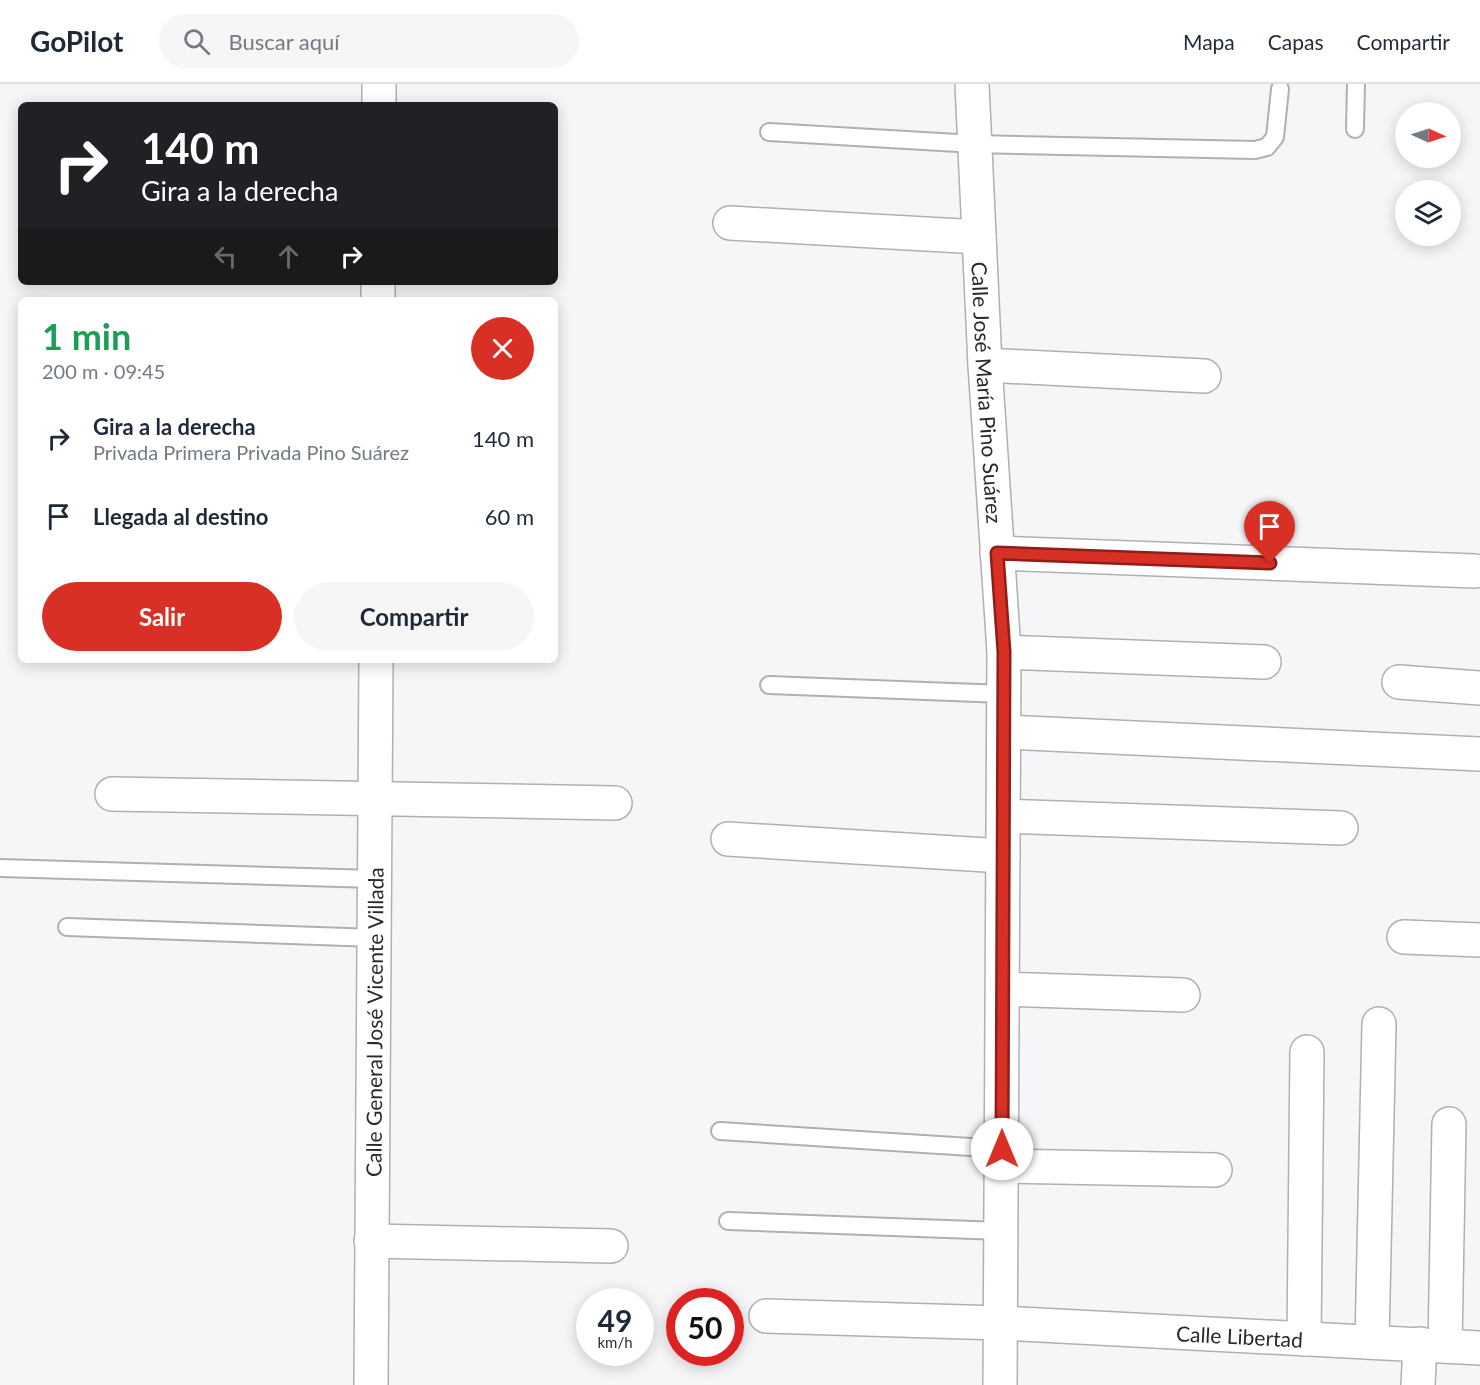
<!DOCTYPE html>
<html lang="es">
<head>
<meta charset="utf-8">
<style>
	body { margin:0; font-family:Lato,sans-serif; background:#f6f6f7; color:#1f2937; height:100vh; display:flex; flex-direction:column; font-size:22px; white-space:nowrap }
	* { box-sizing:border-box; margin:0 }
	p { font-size:20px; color:#747a83 }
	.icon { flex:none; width:33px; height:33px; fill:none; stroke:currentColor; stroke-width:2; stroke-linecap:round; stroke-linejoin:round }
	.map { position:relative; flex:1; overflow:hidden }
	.side { position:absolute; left:18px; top:213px; width:540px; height:366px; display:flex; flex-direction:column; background:#fff; border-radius:9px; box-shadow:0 3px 15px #0003 }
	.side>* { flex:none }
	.guide { position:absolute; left:18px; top:18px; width:540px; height:183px; border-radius:9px; box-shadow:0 3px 15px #0003; background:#202124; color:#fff; overflow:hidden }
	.needle { width:39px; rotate:93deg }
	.fabs { position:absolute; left:1395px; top:18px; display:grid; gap:12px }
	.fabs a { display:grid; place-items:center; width:66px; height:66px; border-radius:50%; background:#fff; box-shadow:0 3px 15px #0003; font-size:30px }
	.speed { position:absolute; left:576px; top:1204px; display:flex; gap:12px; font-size:30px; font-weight:700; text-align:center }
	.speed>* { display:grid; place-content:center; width:78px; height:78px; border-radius:50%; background:#fff; box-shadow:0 3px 15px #0003; line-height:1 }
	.speed small { font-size:15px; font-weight:400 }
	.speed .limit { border:9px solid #d22; background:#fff; color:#111 }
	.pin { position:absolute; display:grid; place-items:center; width:51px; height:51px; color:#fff; margin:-62px -26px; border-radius:50% 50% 50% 0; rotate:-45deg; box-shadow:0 0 6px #0007 }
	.pin .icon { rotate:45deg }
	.me { position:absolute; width:66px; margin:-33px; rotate:0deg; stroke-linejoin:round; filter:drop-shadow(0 0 4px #0008) }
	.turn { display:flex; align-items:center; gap:21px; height:126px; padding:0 24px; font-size:27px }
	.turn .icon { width:78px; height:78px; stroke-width:2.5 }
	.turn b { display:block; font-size:42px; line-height:51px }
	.lanes { display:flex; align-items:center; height:57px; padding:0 24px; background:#0003; justify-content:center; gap:30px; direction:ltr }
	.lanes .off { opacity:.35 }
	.round { display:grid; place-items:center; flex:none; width:63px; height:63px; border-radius:32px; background:#f6f6f7 }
	.head { display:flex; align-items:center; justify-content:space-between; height:102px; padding:0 24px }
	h1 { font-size:36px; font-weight:700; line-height:45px; color:#1e9e55 }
	.button { display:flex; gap:12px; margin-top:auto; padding:12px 24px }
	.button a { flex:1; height:69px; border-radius:36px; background:#d93025; color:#fff; font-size:24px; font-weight:700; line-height:69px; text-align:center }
	.button a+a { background:#f6f6f7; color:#1f2937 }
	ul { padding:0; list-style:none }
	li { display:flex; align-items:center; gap:18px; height:78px; padding:0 24px }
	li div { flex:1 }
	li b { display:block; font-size:22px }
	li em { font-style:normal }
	header { display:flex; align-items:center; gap:36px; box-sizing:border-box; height:84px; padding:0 30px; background:#fff; border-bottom:2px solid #e0e1e3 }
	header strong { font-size:28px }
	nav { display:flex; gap:33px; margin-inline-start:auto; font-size:21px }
	.search { width:420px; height:54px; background:#f6f6f7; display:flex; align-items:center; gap:15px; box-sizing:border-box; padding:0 21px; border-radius:33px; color:#747a83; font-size:22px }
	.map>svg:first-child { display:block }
</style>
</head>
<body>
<header>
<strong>GoPilot</strong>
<div class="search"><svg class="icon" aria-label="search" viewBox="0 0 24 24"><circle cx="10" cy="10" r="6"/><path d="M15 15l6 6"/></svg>Buscar aquí</div>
<nav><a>Mapa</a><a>Capas</a><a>Compartir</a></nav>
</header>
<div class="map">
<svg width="1480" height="1301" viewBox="0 0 1480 1301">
	<rect width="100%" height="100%" fill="#f6f6f8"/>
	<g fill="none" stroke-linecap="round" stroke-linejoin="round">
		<!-- service casing -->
		<g stroke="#afb0b2" stroke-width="20">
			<path id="service" d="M 1355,45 L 1356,0
				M 769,48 L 975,60 L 1255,66 L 1267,63 L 1275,53 L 1280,5
				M 769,601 L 1004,610
				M 0,784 L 374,795
				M 67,843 L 375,854
				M 720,1047 L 1002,1065
				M 728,1137 L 1001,1147"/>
		</g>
		<!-- minor casing -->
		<g stroke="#afb0b2" stroke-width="36">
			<g id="minor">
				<path d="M 730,139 L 979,153"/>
				<path d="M 985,281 L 1204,292"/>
				<path d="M 997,469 L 1475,487"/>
				<path d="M 1004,568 L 1264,578"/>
				<path d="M 1399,598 L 1480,604"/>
				<path d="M 1004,648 L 1480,670"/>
				<path d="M 112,710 L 615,719"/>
				<path d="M 1004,732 L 1341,744"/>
				<path d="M 728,755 L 1003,772"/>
				<path d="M 1404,853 L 1480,856"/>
				<path d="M 1003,905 L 1183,911"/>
				<path d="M 1002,1082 L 1215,1086"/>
				<path d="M 371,1157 L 611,1162"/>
				<path id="s1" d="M 766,1232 L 1000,1239 L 1480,1264"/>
				<path d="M 1304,1255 L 1307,968"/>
				<path d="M 1372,1258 L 1379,940"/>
				<path d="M 1445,1262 L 1449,1040"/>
				<path d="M 1418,1301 L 1420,1260"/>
			</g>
		</g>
		<!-- secondary casing -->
		<g stroke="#afb0b2" stroke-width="36">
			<g id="secondary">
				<path id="s2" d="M 972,0 L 985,281 L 1004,568 L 1000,1301"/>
				<path d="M 379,21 L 379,0"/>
				<path d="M 378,216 L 378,198"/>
				<path id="s3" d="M 371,1301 L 376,576"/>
			</g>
		</g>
		<!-- service -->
		<use href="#service" stroke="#fff" stroke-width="16"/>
		<!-- minor -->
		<use href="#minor" stroke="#fff" stroke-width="33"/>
		<!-- secondary -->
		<use href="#secondary" stroke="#fff" stroke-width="33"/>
	</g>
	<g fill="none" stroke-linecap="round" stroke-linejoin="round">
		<!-- route casing -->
		<g stroke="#8d1f18" stroke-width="15">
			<path id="route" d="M 1002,1065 L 1004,568 L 997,469 L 1270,479"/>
		</g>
		<!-- route -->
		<use href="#route" stroke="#d93025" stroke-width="10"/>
	</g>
	<g text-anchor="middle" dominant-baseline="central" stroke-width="5" stroke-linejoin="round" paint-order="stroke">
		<!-- street labels -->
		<g font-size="21" fill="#29292a" stroke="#fff">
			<text stroke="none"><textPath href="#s2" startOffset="309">Calle José María Pino Suárez</textPath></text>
			<text stroke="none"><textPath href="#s3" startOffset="363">Calle General José Vicente Villada</textPath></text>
			<text stroke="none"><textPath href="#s1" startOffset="474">Calle Libertad</textPath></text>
		</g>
	</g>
</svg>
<div class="fabs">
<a><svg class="needle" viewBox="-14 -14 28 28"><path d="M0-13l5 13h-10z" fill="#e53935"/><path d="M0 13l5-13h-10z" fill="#747a83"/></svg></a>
<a><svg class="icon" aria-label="layers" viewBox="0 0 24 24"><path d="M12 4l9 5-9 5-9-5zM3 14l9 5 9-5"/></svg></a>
</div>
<div class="speed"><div>49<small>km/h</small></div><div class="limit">50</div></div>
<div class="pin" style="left:1270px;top:479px;background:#d93025"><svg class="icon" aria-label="arrive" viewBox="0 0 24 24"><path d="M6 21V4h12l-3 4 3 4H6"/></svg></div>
<svg class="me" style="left:1002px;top:1065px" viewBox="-20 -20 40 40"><circle r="19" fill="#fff"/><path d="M0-13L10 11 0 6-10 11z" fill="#d93025"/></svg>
<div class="guide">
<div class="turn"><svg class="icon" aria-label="right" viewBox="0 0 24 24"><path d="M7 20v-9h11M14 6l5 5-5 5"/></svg><div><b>140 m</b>Gira a la derecha</div></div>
<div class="lanes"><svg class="icon off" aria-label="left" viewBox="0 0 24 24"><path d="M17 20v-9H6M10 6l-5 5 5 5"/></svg><svg class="icon off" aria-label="ahead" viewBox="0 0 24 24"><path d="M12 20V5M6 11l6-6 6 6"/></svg><svg class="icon" aria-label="right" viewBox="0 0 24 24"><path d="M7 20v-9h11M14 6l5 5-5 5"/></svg></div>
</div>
<section class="side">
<div class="head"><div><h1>1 min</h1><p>200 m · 09:45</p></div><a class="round" style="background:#d93025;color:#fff"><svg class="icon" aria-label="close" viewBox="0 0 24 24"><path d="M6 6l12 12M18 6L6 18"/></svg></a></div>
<ul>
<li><svg class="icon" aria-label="right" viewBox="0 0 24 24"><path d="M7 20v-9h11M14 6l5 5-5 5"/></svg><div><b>Gira a la derecha</b><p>Privada Primera Privada Pino Suárez</p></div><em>140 m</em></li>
<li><svg class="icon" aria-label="arrive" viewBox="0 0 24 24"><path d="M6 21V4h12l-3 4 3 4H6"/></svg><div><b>Llegada al destino</b></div><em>60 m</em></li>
</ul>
<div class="button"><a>Salir</a><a>Compartir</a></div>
</section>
</div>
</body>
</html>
